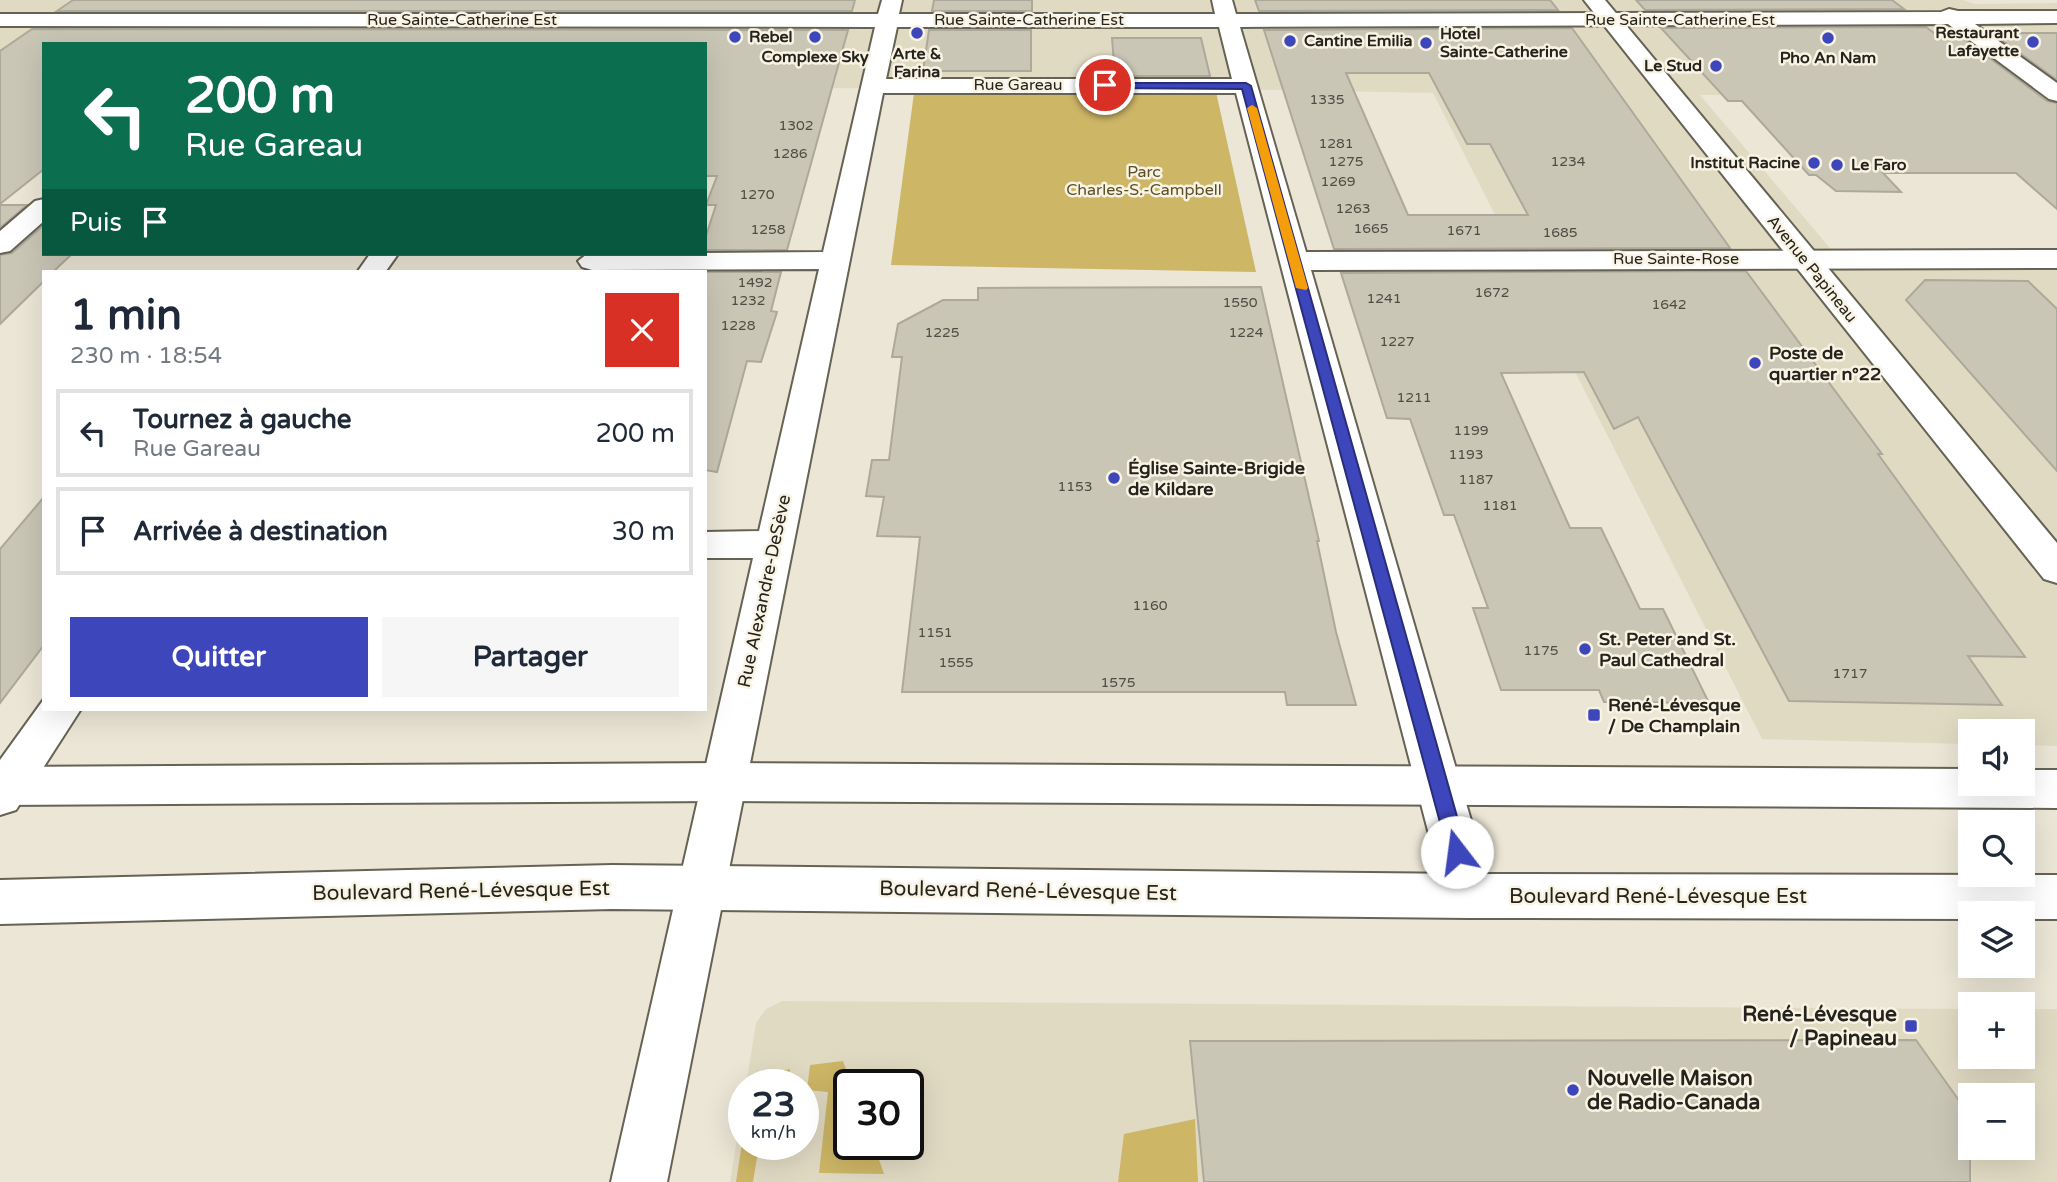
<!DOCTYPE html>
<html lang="fr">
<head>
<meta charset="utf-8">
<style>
	body { margin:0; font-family:"Varela Round",sans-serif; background:#f6f6f7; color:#1f2937; height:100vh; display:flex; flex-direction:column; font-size:26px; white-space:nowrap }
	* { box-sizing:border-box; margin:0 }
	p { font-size:23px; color:#747a83 }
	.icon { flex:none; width:38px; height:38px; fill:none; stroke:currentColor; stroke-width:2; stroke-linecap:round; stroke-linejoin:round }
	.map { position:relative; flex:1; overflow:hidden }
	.details { position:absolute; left:42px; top:270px; width:665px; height:441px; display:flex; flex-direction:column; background:#fff; border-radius:0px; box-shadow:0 7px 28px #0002 }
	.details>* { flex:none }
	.guide { position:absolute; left:42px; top:42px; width:665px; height:214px; border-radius:0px; box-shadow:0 7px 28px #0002; background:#0b6e4f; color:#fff; overflow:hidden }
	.buttons { position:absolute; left:1958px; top:719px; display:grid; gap:14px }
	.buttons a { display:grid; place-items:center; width:77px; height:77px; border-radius:0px; background:#fff; box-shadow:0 7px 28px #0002; font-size:35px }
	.speed { position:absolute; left:728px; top:1069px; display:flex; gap:14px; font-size:35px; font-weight:700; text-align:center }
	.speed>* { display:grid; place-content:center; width:91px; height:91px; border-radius:50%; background:#fff; box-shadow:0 7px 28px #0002; line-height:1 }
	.speed small { font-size:18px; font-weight:400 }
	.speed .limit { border:4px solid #111; border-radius:10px; background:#fff; color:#111 }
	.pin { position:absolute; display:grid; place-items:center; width:60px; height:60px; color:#fff; margin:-30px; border:4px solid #fff; border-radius:50%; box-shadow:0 2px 7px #0007 }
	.me { position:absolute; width:77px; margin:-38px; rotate:345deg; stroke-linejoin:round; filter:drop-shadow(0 0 5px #0008) }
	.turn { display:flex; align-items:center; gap:24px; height:147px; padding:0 28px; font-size:32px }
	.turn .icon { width:91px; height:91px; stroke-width:2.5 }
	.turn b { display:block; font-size:49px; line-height:60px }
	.then { display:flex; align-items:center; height:66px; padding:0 28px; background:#0003; gap:14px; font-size:26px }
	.round { display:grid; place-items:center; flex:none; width:74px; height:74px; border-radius:0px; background:#f6f6f7 }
	.head { display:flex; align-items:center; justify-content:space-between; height:119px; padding:0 28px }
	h1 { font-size:42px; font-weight:700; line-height:52px }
	.primary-button { display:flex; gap:14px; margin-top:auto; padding:14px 28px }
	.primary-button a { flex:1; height:80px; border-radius:0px; background:#3d46ba; color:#fff; font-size:28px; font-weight:700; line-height:80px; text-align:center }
	.primary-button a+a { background:#f6f6f7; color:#1f2937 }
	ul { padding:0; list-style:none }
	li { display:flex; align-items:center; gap:21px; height:88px; margin:0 14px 10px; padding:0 14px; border:4px solid #e0e1e3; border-radius:0px }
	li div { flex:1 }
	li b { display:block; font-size:26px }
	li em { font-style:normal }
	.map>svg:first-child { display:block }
</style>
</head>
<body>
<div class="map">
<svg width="2057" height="1182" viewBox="0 0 2057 1182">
	<rect width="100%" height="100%" fill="#ebe6d6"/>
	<!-- built -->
	<path fill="#e1dac3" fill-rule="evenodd" d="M 0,0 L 1963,0 L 1975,4 L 2057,3 L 2057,95 L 1700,95 L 1835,254 L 2057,255 L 2057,746 L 2023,745 L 2023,732 L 1970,732 L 1970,744 L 1762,739 L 1433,93 L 1225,89 L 705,88 L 705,44 L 44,44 L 0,87 Z
		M 782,1001 L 1970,1009 L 1970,1057 L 2023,1057 L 2023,1009 L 2057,1009 L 2057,1182 L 730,1182 L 744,1096 L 744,1144 L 803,1144 L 803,1085 L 746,1085 L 756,1023 L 766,1009 ZM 849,1085 L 908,1085 L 908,1144 L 849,1144 ZM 1970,1096 L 2023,1096 L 2023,1148 L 1970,1148 Z"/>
	<!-- green -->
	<path fill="#cdb666" d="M 1216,92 L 1256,272 L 891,265 L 914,93 Z
		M 843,1061 L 852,1085 L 849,1085 L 849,1144 L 874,1145 L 884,1174 L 819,1173 L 828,1092 L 807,1090 L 810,1065 Z
		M 790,1069 L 788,1085 L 750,1085 L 752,1077 Z
		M 1195,1119 L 1198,1182 L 1118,1182 L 1124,1134 Z
		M 744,1130 L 744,1144 L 759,1145 L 753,1182 L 736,1182 Z"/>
	<!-- building -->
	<path fill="#cac6b6" stroke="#ada99a" stroke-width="2" fill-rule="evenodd" d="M 73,0 L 855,0 L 852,11 L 57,11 Z
		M 934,0 L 1032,0 L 1032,11 L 932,11 Z
		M 1255,0 L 1550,0 L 1558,10 L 1259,11 Z
		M 1636,0 L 1892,0 L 1904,9 L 1645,10 Z
		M 1926,27 L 1934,33 L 1956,33 L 2047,101 L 2057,103 L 2057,209 L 2016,173 L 1883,173 L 1901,192 L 1836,191 L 1816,175 L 1809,175 L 1742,101 L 1728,101 L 1661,28 Z
		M 1572,28 L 1730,248 L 1334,249 L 1264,30 ZM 1346,73 L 1429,73 L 1467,144 L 1490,144 L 1528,215 L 1408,215 Z
		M 32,29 L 848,30 L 787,250 L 705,250 L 705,239 L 716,205 L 706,205 L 717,176 L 705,176 L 705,44 L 44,44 L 44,169 L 0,204 L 0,51 Z
		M 929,30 L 1031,30 L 1031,71 L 923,71 Z
		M 1992,33 L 2057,33 L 2057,80 Z
		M 1112,38 L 1201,38 L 1210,76 L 1115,76 Z
		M 0,205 L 27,205 L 0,228 Z
		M 44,225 L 44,254 L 72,254 L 54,271 L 44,271 L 44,281 L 0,324 L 0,255 L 12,253 Z
		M 1746,271 L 1882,454 L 1878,454 L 2025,657 L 1968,656 L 2002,705 L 1789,701 L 1638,417 L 1614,429 L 1584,372 L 1501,373 L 1570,528 L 1601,528 L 1640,609 L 1663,609 L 1709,703 L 1604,702 L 1599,690 L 1501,690 L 1473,608 L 1488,608 L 1454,515 L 1444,515 L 1410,419 L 1387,418 L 1341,273 Z
		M 705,272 L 781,272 L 771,311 L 777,312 L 761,362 L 747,361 L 717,472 L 705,470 Z
		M 1925,280 L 2028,281 L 2057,309 L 2057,471 L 1906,300 Z
		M 1261,287 L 1319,541 L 1317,541 L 1336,632 L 1356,705 L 1287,705 L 1285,692 L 902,692 L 920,537 L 877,536 L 884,497 L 866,496 L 872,460 L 889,460 L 902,357 L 892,357 L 898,324 L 943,300 L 978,300 L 978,288 Z
		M 44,497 L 44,645 L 0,703 L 0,549 Z
		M 1916,1040 L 1970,1116 L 1970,1182 L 1204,1182 L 1190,1041 Z"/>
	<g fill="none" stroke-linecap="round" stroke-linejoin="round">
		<!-- minor casing -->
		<g stroke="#666254" stroke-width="4">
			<path id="minor" d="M 882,0 L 902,0 L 899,14 L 1215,14 L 1212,0 L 1232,0 L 1236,14 L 1941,12 L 1949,9 L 1958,11 L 2057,11 L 2057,23 L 1975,24 L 2057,83 L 2057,101 L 2049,99 L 1948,24 L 1240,27 L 1306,252 L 2057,250 L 2057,268 L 1311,270 L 1493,896 L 1486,912 L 1469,918 L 1452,912 L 1445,896 L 1236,93 L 883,93 L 667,1182 L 611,1182 L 753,558 L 705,558 L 705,532 L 759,531 L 819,269 L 592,270 L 582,267 L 578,261 L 587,254 L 823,252 L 875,27 L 0,26 L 0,14 L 878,14 ZM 897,27 L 1219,27 L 1232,79 L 886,79 Z
				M 44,199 L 44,221 L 10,251 L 0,253 L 0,231 L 35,201 Z
				M 370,254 L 398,254 L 386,271 L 358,271 Z
				M 44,699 L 44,709 L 81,709 L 16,810 L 0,815 L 0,760 Z"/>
		</g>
		<!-- major casing -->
		<g stroke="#666254" stroke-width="4">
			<path id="major" d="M 1584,0 L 1605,0 L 2057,543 L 2057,583 L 2044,579 Z
				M 725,763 L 1970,769 L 1970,784 L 2023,784 L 2023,770 L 2057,770 L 2057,808 L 725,801 L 0,805 L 0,767 Z
				M 612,865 L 1469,874 L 2057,875 L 2057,919 L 2023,919 L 2023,914 L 1970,914 L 1970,919 L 1469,918 L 612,909 L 0,924 L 0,880 Z"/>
		</g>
		<!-- minor -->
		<use href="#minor" fill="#fff" fill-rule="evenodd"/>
		<!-- major -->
		<use href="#major" fill="#fff" fill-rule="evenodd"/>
	</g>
	<!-- route -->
	<path fill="#3d46ba" stroke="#282e79" stroke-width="2" d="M 1102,83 L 1246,83 L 1251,86 L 1467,852 L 1464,858 L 1457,860 L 1450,858 L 1448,852 L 1242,89 L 1105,88 L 1101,85 Z"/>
	<!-- slow -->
	<path fill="#f59e0b" d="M 1252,105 L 1257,108 L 1308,288 L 1306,290 L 1296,288 L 1247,108 Z"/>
	<!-- markers -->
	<g fill="#3d46ba" stroke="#f8f3e3" stroke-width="2.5">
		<circle cx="917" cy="33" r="7"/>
		<circle cx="735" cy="37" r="7"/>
		<circle cx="815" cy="37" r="7"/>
		<circle cx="1828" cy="38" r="7"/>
		<circle cx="1290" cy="41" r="7"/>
		<circle cx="2033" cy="42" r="7"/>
		<circle cx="1426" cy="43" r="7"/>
		<circle cx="1716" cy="66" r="7"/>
		<circle cx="1814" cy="163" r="7"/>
		<circle cx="1837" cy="165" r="7"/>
		<circle cx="1755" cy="363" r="7"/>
		<circle cx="1114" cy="478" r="7"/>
		<circle cx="1585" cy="649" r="7"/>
		<rect x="1587" y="708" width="14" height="14" rx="3.5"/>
		<rect x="1904" y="1019" width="14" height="14" rx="3.5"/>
		<circle cx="1573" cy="1090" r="7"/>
	</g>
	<g text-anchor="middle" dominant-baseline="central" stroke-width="5" stroke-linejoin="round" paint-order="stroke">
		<!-- number labels -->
		<g font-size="14" fill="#4e4c43">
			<text x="1327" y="99">1335</text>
			<text x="796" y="125">1302</text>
			<text x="1336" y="143">1281</text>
			<text x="790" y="153">1286</text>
			<text x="1346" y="161">1275</text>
			<text x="1568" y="161">1234</text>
			<text x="1338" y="181">1269</text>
			<text x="757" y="194">1270</text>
			<text x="1353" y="208">1263</text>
			<text x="1371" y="228">1665</text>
			<text x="768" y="229">1258</text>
			<text x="1464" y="230">1671</text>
			<text x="1560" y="232">1685</text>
			<text x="755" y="282">1492</text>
			<text x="1492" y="292">1672</text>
			<text x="1384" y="298">1241</text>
			<text x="748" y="300">1232</text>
			<text x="1240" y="302">1550</text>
			<text x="1669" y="304">1642</text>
			<text x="738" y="325">1228</text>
			<text x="942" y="332">1225</text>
			<text x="1246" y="332">1224</text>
			<text x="1397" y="341">1227</text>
			<text x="1414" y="397">1211</text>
			<text x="1471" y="430">1199</text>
			<text x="1466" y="454">1193</text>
			<text x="1476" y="479">1187</text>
			<text x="1075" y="486">1153</text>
			<text x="1500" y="505">1181</text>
			<text x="1150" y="605">1160</text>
			<text x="935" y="632">1151</text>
			<text x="1541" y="650">1175</text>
			<text x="956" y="662">1555</text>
			<text x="1850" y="673">1717</text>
			<text x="1118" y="682">1575</text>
		</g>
		<!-- far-street labels -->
		<g font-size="16" fill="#24231d" stroke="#f8f3e3">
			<text x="462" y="20">Rue Sainte-Catherine Est</text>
			<text x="1029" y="20">Rue Sainte-Catherine Est</text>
			<text x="1680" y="20">Rue Sainte-Catherine Est</text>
			<text x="1018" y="85">Rue Gareau</text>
			<text x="1676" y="259">Rue Sainte-Rose</text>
			<text transform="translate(1812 269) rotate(51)">Avenue Papineau</text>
		</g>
		<!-- far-poi labels -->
		<g font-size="16" font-weight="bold" fill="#24231d" stroke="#f8f3e3" text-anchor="start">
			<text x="2019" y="33" text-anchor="end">Restaurant<tspan x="2019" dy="18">Lafayette</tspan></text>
			<text x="1440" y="34">Hotel<tspan x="1440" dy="18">Sainte-Catherine</tspan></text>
			<text x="749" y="37">Rebel</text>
			<text x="1304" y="41">Cantine Emilia</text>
			<text x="917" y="54" text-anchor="middle">Arte &amp;<tspan x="917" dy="18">Farina</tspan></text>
			<text x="815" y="57" text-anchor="middle">Complexe Sky</text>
			<text x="1828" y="58" text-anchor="middle">Pho An Nam</text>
			<text x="1702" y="66" text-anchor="end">Le Stud</text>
			<text x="1800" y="163" text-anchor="end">Institut Racine</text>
			<text x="1851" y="165">Le Faro</text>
		</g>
		<!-- far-park labels -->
		<g font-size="16" fill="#5b4f27" stroke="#f8f3e3">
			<text x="1144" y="172">Parc<tspan x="1144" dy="18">Charles-S.-Campbell</tspan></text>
		</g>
		<!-- poi labels -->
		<g font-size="18" font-weight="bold" fill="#24231d" stroke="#f8f3e3" text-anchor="start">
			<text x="1769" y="353">Poste de<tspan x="1769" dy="21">quartier n°22</tspan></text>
			<text x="1128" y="468">Église Sainte-Brigide<tspan x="1128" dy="21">de Kildare</tspan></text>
			<text x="1599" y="639">St. Peter and St.<tspan x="1599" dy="21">Paul Cathedral</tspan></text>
			<text x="1608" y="705">René-Lévesque<tspan x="1608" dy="21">/ De Champlain</tspan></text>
		</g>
		<!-- street labels -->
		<g font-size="18" fill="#24231d" stroke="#f8f3e3">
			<text transform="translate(764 591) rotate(-78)">Rue Alexandre-DeSève</text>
		</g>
		<!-- near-street labels -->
		<g font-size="21" fill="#24231d" stroke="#f8f3e3">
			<text transform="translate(461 891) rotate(-1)">Boulevard René-Lévesque Est</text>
			<text transform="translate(1028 891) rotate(1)">Boulevard René-Lévesque Est</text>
			<text x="1658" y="896">Boulevard René-Lévesque Est</text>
		</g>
		<!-- near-poi labels -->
		<g font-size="21" font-weight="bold" fill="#24231d" stroke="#f8f3e3" text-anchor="end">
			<text x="1897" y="1014">René-Lévesque<tspan x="1897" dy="24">/ Papineau</tspan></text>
			<text x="1587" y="1078" text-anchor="start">Nouvelle Maison<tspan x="1587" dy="24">de Radio-Canada</tspan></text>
		</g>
	</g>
</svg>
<div class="buttons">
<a><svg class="icon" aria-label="sound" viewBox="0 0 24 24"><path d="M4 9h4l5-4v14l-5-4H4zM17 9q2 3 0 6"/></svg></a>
<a><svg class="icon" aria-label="search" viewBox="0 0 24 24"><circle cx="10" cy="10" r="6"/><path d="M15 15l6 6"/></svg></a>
<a><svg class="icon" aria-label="layers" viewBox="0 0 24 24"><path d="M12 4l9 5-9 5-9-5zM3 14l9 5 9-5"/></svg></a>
<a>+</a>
<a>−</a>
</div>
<div class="speed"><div>23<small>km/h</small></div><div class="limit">30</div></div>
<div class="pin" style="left:1105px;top:85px;background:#d93025"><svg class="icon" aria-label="arrive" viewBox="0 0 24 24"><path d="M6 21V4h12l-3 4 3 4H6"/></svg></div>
<svg class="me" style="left:1457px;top:852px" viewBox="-20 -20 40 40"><circle r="19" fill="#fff"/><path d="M0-13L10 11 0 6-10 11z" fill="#3d46ba"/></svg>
<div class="guide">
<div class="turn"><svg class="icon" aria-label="left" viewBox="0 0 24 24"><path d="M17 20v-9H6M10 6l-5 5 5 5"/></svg><div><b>200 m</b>Rue Gareau</div></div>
<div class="then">Puis<svg class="icon" aria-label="arrive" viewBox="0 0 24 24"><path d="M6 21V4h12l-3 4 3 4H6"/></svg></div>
</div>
<section class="details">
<div class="head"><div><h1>1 min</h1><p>230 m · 18:54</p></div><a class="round" style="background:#d93025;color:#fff"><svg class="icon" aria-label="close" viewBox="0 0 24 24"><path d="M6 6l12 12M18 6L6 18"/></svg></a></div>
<ul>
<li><svg class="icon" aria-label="left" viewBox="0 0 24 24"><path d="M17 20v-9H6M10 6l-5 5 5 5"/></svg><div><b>Tournez à gauche</b><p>Rue Gareau</p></div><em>200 m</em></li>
<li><svg class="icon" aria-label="arrive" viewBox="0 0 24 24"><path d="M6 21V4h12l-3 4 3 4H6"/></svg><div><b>Arrivée à destination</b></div><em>30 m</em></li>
</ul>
<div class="primary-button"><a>Quitter</a><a>Partager</a></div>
</section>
</div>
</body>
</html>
